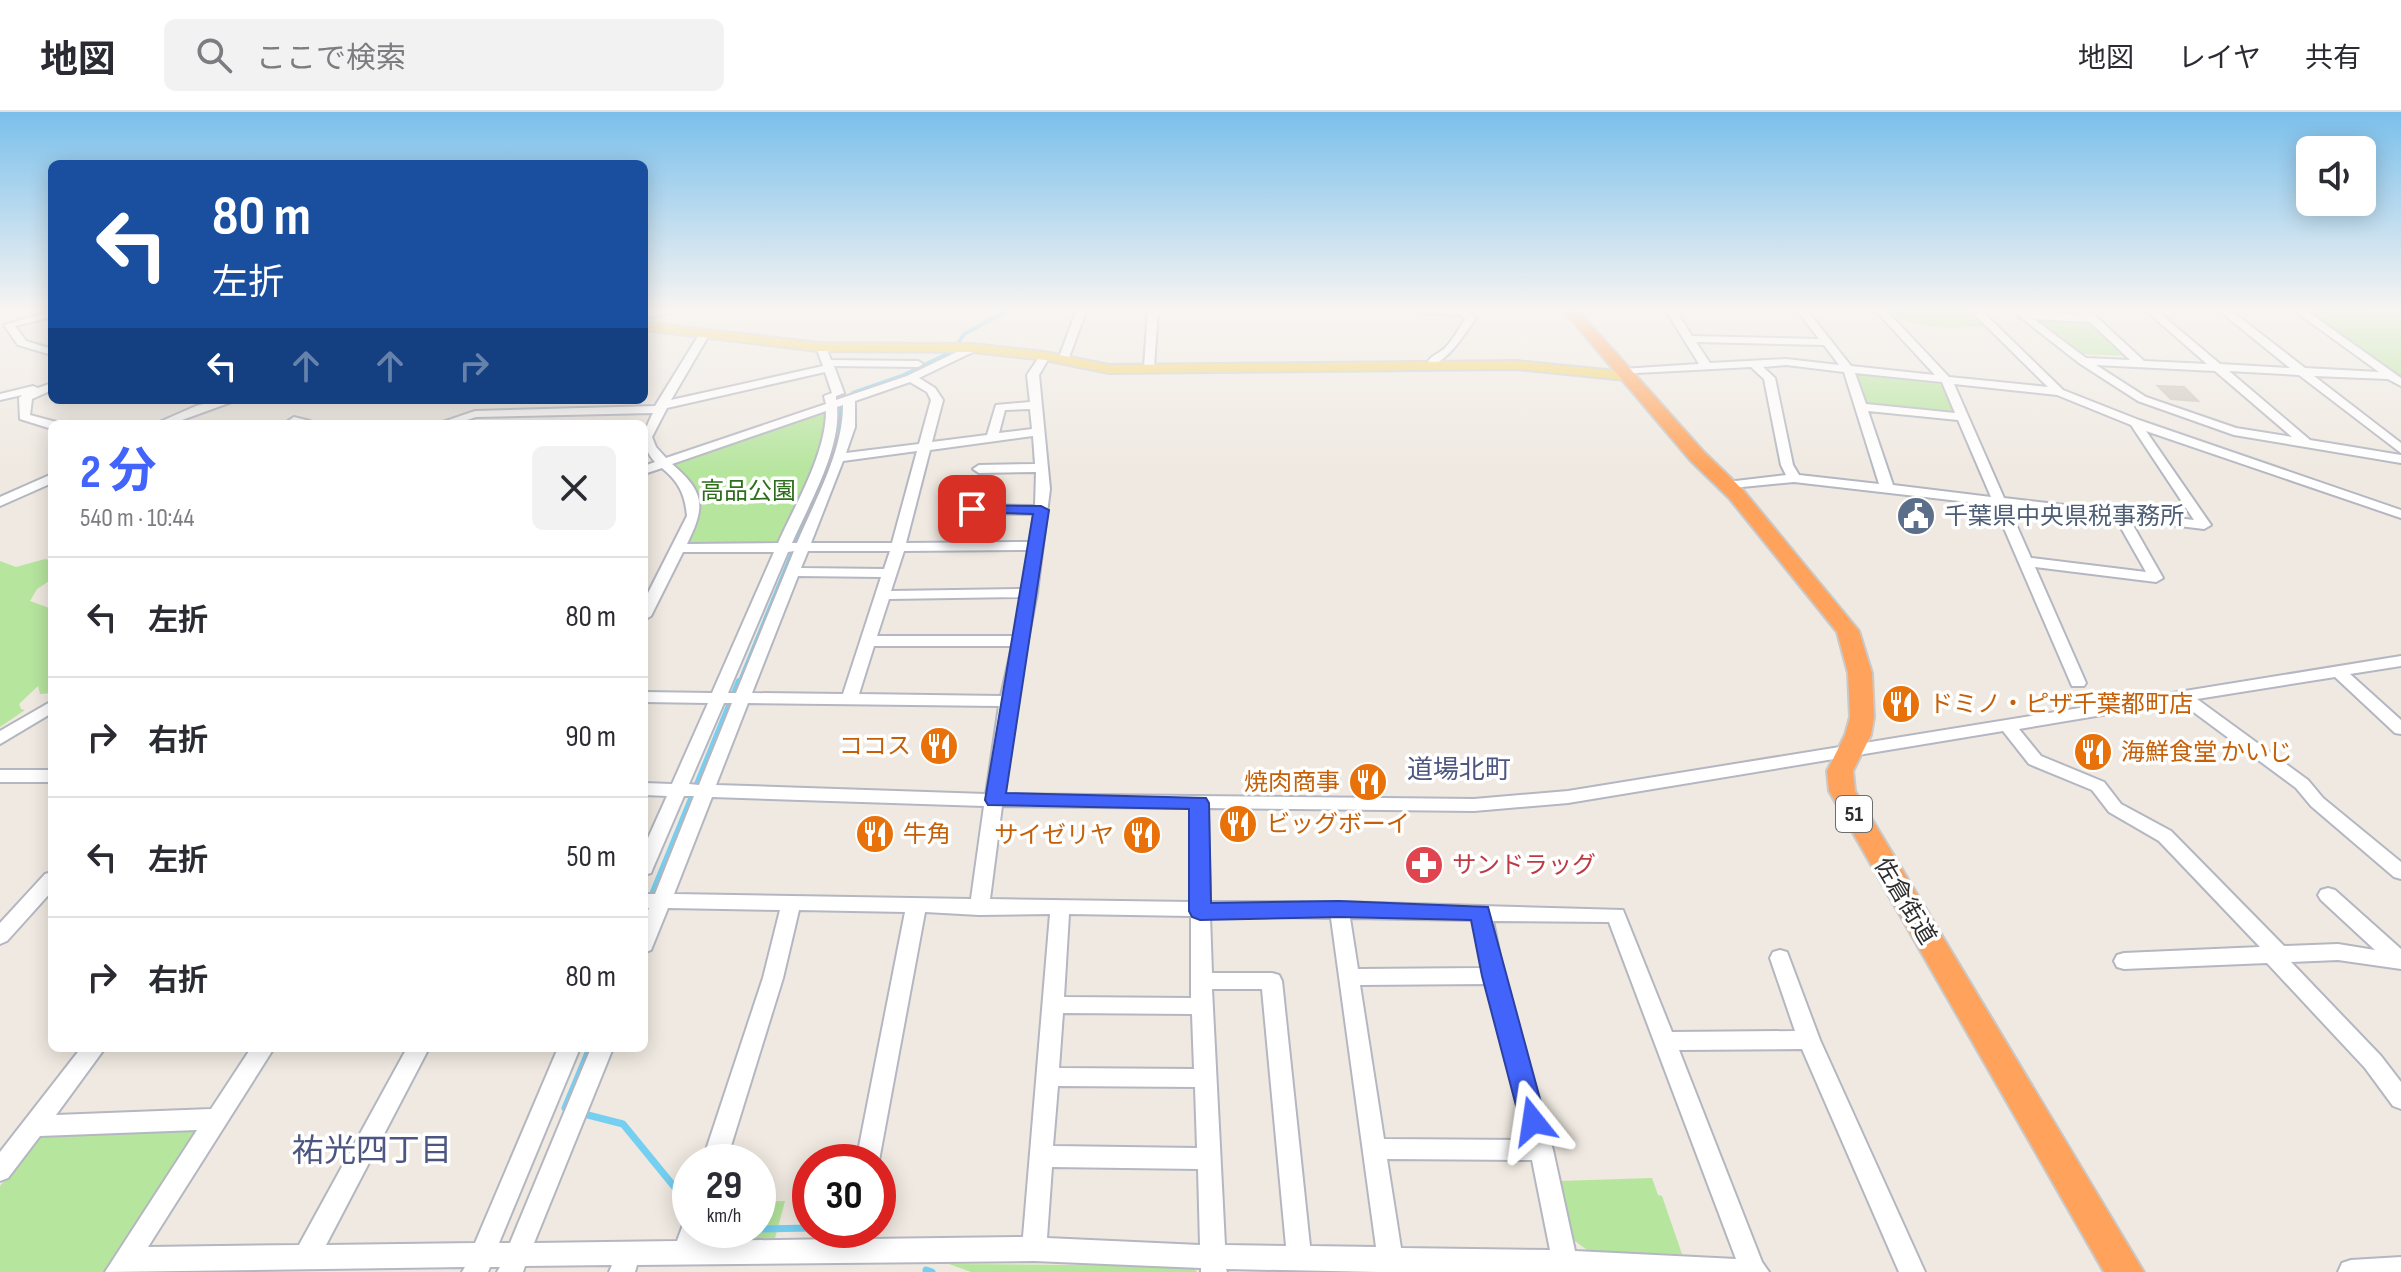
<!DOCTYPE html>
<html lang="ja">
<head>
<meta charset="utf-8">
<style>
	body { margin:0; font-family:"Sofia Sans Condensed","Noto Sans JP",sans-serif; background:#f2f2f3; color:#2b2b33; height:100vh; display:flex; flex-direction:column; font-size:30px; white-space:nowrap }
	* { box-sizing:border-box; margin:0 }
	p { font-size:26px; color:#7c7c81 }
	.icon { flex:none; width:44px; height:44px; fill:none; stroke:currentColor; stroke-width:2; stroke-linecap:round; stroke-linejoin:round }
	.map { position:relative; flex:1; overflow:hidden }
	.panel { position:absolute; left:48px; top:308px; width:600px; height:632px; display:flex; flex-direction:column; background:#fff; border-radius:12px; box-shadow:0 4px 20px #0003 }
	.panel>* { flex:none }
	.guide { position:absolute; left:48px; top:48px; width:600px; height:244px; border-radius:12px; box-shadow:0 4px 20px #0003; background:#1a4fa0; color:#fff; overflow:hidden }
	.buttons { position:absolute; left:2296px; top:24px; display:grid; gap:16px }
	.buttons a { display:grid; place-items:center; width:80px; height:80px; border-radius:12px; background:#fff; box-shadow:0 4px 20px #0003; font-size:40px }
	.speed { position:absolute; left:672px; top:1032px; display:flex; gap:16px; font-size:40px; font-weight:700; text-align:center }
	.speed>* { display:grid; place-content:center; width:104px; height:104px; border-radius:50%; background:#fff; box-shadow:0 4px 20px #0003; line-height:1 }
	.speed small { font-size:20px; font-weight:400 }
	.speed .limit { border:12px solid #d22; background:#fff; color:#111 }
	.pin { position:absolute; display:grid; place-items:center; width:68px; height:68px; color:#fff; margin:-34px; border-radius:16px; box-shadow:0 4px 12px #0006 }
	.me { position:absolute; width:88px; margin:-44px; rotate:345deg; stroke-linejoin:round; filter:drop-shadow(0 0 6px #0008) }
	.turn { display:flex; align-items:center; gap:28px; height:168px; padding:0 32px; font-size:36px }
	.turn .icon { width:104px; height:104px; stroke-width:2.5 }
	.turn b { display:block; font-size:56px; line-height:68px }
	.lanes { display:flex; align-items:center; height:76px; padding:0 32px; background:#0003; justify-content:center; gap:40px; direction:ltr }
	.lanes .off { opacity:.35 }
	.round { display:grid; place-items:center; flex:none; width:84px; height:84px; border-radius:12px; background:#f2f2f3 }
	.summary { display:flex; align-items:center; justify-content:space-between; height:136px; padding:0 32px }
	h1 { font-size:48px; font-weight:700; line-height:60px; color:#4264fb }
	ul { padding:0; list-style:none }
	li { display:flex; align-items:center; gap:24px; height:120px; padding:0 32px; border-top:2px solid #e1e1e2 }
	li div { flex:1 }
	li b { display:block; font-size:30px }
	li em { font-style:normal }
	header { display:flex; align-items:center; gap:48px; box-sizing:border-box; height:112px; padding:0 40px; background:#fff; border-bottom:2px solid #e1e1e2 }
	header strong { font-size:38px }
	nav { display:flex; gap:44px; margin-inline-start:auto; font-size:28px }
	.search { width:560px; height:72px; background:#f2f2f3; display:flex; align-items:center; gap:20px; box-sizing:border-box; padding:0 28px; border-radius:12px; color:#7c7c81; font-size:30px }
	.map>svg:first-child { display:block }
</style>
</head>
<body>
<header>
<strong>地図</strong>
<div class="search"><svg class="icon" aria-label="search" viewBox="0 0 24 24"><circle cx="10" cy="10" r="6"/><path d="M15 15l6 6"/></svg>ここで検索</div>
<nav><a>地図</a><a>レイヤ</a><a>共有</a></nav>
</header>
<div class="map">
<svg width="2401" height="1160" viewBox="0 0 2401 1160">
	<rect width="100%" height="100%" fill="#efe9e1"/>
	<!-- green -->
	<path fill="#b6e59e" d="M 1887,197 L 1970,197 L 1986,215 C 1949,215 1918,221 1887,197 Z
		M 2301,197 L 2401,200 L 2401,268 Z
		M 2039,206 L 2091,210 L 2128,244 L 2078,242 L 2036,208 Z
		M 1862,261 L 1936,270 L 1942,273 L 1955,301 L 1951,303 L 1864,291 L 1857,264 Z
		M 818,300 L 829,301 L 826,321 L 778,433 L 687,433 C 704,395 706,380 672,351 Z
		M 45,447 L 52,449 L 52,467 L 37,477 L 30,489 L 52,497 L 52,581 L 40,582 L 38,574 L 19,592 L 21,597 L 25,598 L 0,615 L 0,449 L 16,455 Z
		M 203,1016 L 107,1160 L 0,1160 L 0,1074 L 39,1023 Z
		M 1652,1066 L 1658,1083 L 1662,1084 L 1682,1142 L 1591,1141 L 1571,1126 L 1560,1069 Z
		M 785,1089 L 775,1126 L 718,1127 L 708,1122 L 709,1118 L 758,1118 L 758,1090 Z
		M 949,1152 L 1192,1154 L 1197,1160 L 971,1160 Z"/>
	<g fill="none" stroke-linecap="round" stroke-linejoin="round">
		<!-- stream-far2 -->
		<path stroke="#75cff0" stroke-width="4" d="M 853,281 L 902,264 L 953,239 L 964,222 L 1011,197
			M 739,571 L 839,326 L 841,294"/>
		<!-- stream-far1 -->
		<path stroke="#75cff0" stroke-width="6" d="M 644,802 L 739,569"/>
		<!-- stream -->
		<path stroke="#75cff0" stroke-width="7" d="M 571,998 L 565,996 L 590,936
			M 580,1001 L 623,1012 L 690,1094
			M 758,1117 L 810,1116
			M 926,1158 L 932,1160"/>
	</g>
	<!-- building -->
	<path fill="#cbc7bf" stroke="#cbc5ba" stroke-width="2" d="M 2158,274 L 2184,275 L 2198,289 L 2171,287 Z"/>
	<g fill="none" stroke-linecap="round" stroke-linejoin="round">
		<!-- minor casing -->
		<g stroke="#b4b7c1" stroke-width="4">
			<path id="minor" d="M 662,197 L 687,197 L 644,206 L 644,200 Z
				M 1077,197 L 1087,197 L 1068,248 L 1059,250 L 1058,248 Z
				M 1148,197 L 1158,197 L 1154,255 L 1149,258 L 1144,255 Z
				M 1410,197 L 1463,197 L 1476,206 C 1462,226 1451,244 1431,255 L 1427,254 C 1429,243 1436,244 1445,236 C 1453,228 1459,216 1465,207 L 1460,203 L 1415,200 Z
				M 1665,197 L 1675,197 L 1692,224 L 1819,227 L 1796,197 L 1806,197 L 1851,254 L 1935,263 L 1874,197 L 1885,197 L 1949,265 L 2048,275 L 1969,197 L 1980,197 L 2063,278 L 2139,308 L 2401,398 L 2401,406 L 2146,319 L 2211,413 L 2204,417 L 2130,408 L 2163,466 L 2156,470 L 2035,455 L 2086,571 L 2084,574 L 2072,574 L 1994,393 L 1794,370 L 1722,377 L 1721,374 L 1727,370 L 1786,363 L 1781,353 L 1764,267 L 1751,255 L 1618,262 L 1617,260 L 1622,257 L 1699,252 ZM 1696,230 L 1824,233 L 1839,253 L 1786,247 L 1710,251 ZM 1786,253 L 1844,260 L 1879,372 L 1799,363 L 1793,353 L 1775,266 L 1763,255 ZM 1855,261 L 1942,270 L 1955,301 L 1866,292 ZM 1954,272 L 2057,283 L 2131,313 L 2194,408 L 2004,386 ZM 1868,299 L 1958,308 L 1991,385 L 1893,373 ZM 2008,394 L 2116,407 L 2146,460 L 2031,446 Z
				M 2010,197 L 2083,203 L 2077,197 L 2088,197 L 2144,249 L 2207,252 L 2144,197 L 2155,197 L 2220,252 L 2290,256 L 2217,197 L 2229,197 L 2305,256 L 2379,260 L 2292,197 L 2304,197 L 2401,266 L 2401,274 L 2388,267 L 2314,264 L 2401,331 L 2401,341 L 2299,263 L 2229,259 L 2310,328 L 2401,343 L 2401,351 L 2234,323 L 2138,289 L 2079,251 ZM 2034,207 L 2090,210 L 2130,248 L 2086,246 ZM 2096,253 L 2215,259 L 2292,325 L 2236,316 L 2146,285 Z
				M 52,199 L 52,205 L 15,214 L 26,229 L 52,237 L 52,243 L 18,233 L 4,213 Z
				M 700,221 L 709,223 L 671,288 L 823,254 L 816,235 L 821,232 L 826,235 L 831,248 L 918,249 L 923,252 L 918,255 L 834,254 L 844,281 L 836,284 L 836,288 L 907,264 L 969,234 L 977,234 L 977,238 L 919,266 L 935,276 L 943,288 L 932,330 L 987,323 L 996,293 L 1030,290 L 1027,263 L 1041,242 L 1050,244 L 1039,263 L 1050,377 L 1037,481 L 1016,589 L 1004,682 L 1474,687 L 1568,679 L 2401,544 L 2401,554 L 2350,562 L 2401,608 L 2401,622 L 2395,621 L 2335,565 L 2197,587 L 2308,668 L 2323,686 L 2401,750 L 2401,767 L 2394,765 L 2311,694 L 2296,676 L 2180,590 L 2019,617 L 2041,644 L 2104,670 L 2121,692 L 2171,719 L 2284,834 L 2338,832 L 2375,838 L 2321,788 L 2318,783 L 2321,778 L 2328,776 L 2335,778 L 2401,837 L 2401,857 L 2338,848 L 2291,850 L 2381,944 L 2401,970 L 2401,997 L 2393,994 L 2365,956 L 2267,851 L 2124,857 L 2117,855 L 2114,849 L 2117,843 L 2124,841 L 2260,835 L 2159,729 L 2109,700 L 2092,678 L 2029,652 L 2003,619 L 1568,691 L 1474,699 L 1208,696 L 1210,790 L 1339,790 L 1623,798 L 1672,920 L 1795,919 L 1770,846 L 1773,840 L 1780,838 L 1787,840 L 1820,928 L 1925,1160 L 1899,1160 L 1802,937 L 1679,938 L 1762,1150 L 1769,1160 L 1379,1160 L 1226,1157 L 1227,1160 L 1201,1160 L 1201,1156 L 1034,1149 L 637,1153 L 635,1160 L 609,1160 L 612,1153 L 525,1154 L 523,1160 L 497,1160 L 500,1155 L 490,1155 L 488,1160 L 462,1160 L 465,1155 L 105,1160 L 197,1018 L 40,1024 L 8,1066 L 0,1069 L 0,1040 L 81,936 L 105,936 L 56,1003 L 211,997 L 251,936 L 274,936 L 148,1135 L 299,1133 L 407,936 L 429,936 L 326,1133 L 475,1131 L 558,936 L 580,936 L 499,1131 L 510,1131 L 591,936 L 613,936 L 534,1131 L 677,1129 L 684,1110 L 690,1108 L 690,1118 L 705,1118 L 702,1129 L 841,1127 L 843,1118 L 867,1118 L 866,1127 L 1023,1125 L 1050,802 L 979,803 L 925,800 L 878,1054 L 878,1050 L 856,1050 L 905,800 L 799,798 L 783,866 L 726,1050 L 702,1050 L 763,866 L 780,798 L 668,796 L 651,838 L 644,841 L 644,808 L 649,796 L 644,796 L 644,782 L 655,782 L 694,684 L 684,684 L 653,756 L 651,761 L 644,763 L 644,735 L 667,684 L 644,683 L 644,671 L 672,672 L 708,591 L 644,590 L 644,580 L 712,581 L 774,440 L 683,440 L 651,504 L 644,508 L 644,489 L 687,404 C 685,382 679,370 662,356 L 644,362 L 644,354 L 655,350 C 640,333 643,320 653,301 L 476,305 L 455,312 L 437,312 L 475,299 L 655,294 ZM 825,260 L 832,281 L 824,284 L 826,292 L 666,346 L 656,335 L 652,325 L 667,296 ZM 910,270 L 927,280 L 931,288 L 919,332 L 846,341 L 855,315 L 855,289 ZM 843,293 C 843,340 815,388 797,431 L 792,431 C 809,392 841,338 837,295 ZM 1030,297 L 1032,317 L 999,321 L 1005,298 ZM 826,299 C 826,342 795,393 778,431 L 687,432 C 705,395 706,381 672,352 ZM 1033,324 L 1035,352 L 979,353 L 973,357 L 979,361 L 1036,360 L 1035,394 L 980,393 L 982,383 L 976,379 L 970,383 L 965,397 L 972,401 L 1034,402 L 1030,430 L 906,431 L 930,338 ZM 917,339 L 892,431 L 811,431 L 843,349 ZM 1029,438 L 1023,477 L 891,479 L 904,439 ZM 794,439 L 736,581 L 728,581 L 788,440 ZM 808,439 L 890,439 L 884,457 L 801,456 ZM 798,464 L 881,465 L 843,582 L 752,581 ZM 1022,485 L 1014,524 L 877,524 L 889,487 ZM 874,534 L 1012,534 L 1001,584 L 859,582 ZM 724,591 L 732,591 L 699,673 L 689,672 ZM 748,591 L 999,594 L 986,682 L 716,673 ZM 712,685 L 984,694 L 971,787 L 674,782 ZM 1002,694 L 1190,696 L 1191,790 L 990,787 ZM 1069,802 L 1191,804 L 1191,886 L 1064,885 ZM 1210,804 L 1331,806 L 1376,1135 L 1310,1134 L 1282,869 L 1279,863 L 1272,861 L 1212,861 ZM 1350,806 L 1473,808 L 1482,856 L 1358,857 ZM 1493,809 L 1609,810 L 1736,1147 L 1575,1139 L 1553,1038 L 1504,864 ZM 1486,872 L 1527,1028 L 1384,1027 L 1360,873 ZM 1212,877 L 1262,877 L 1286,1134 L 1225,1133 ZM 1063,901 L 1192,902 L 1194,957 L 1059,956 ZM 1058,974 L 1195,975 L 1197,1036 L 1053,1034 ZM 1387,1047 L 1532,1048 L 1550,1138 L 1401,1136 ZM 1052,1055 L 1198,1057 L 1200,1133 L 1047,1126 Z
				M 52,271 L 52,278 L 32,287 L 30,303 L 56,310 L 52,312 L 52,317 L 20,307 L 19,286 L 22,283 L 0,288 L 0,282 L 33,274 L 38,276 Z
				M 218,288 L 237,288 L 171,312 L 155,312 L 196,294 Z
				M 294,305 L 310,309 L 312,312 L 290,311 L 288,309 Z
				M 52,362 L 52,371 L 0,394 L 0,385 Z
				M 52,589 L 52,601 L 0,632 L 0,619 Z
				M 0,658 L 52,658 L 52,670 L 0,670 Z
				M 52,760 L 52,779 L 7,829 L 0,832 L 0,811 L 45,762 Z
				M 2401,1145 L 2401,1160 L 2338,1160 L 2342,1151 L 2351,1148 Z"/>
		</g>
		<!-- major casing -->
		<g stroke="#c9c9c9" stroke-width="4">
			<path id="major" d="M 644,210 L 818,231 L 973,232 L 1045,240 L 1109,253 L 1516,249 L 1626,260 L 1633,264 L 1626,268 L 1516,257 L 1109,261 L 1045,248 L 973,240 L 818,239 L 644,218 Z"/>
		</g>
		<!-- highway casing -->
		<g stroke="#c9c9c9" stroke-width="4">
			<path id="highway" d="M 1562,197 L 1577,197 L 1704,340 L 1743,378 L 1859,519 L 1872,561 L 1874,605 L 1871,623 L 1853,659 L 1855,679 L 2144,1160 L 2104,1160 L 1829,679 L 1827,659 L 1845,623 L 1850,605 L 1848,561 L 1837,520 L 1729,386 L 1690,348 Z"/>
		</g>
		<!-- minor -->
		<use href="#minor" fill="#fff" fill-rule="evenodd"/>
		<!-- major -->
		<use href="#major" fill="#f2d163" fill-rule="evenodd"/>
		<!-- highway -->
		<use href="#highway" fill="#ffa35c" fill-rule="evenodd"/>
	</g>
	<!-- sky -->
	<linearGradient id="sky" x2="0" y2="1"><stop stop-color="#7abfeb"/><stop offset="0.55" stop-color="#f8f5f2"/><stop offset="1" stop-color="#f8f5f2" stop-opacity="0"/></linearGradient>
	<rect width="2401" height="360" fill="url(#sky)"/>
	<!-- route -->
	<path fill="#4264fb" stroke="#2b41a3" stroke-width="2" d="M 972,393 L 1041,394 L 1049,398 L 1006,681 L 1206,686 L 1209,691 L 1211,791 L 1339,789 L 1488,795 L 1546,1009 L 1542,1017 L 1533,1020 L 1524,1017 L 1520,1009 L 1482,864 L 1471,808 L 1339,805 L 1200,808 L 1192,805 L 1189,799 L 1189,697 L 988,693 L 985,688 L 1033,402 L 966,400 L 964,397 Z"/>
	<!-- icons -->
	<defs>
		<g id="civic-disc" transform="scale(2)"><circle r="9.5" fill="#5c6f8a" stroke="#fff"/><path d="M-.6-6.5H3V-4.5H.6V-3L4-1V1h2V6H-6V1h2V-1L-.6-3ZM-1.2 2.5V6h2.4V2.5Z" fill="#fff"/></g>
		<g id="restaurant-disc" transform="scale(2)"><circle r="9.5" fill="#e8710a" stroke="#fff"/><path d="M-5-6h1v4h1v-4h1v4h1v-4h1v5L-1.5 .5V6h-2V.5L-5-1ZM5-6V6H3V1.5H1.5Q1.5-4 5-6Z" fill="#fff"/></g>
		<g id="pharmacy-disc" transform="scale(2)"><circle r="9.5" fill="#e0444e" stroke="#fff"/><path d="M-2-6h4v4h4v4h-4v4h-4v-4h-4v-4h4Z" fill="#fff"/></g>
	</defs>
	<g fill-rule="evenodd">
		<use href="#civic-disc" x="1916" y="404"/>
		<use href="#restaurant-disc" x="1901" y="592"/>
		<use href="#restaurant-disc" x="939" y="634"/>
		<use href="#restaurant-disc" x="2093" y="640"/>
		<use href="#restaurant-disc" x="1368" y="670"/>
		<use href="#restaurant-disc" x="1238" y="712"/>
		<use href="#restaurant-disc" x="875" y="722"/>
		<use href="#restaurant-disc" x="1142" y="723"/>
		<use href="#pharmacy-disc" x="1424" y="753"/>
	</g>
	<g text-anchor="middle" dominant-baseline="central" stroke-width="7" stroke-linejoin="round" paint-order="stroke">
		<!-- shield labels -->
		<rect fill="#fff" stroke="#6d6d6d" stroke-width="2" x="1836" y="684" width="36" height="36" rx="6"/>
		<g font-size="22" font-weight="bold" fill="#2e2e2e">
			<text x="1854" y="702">51</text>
		</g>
		<!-- park labels -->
		<g font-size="24" fill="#2c6e1b" stroke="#fff">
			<text x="748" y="379">高品公園</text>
		</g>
		<!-- service labels -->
		<g font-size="24" fill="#4e5e75" stroke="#fff" text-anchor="start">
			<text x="1944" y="404">千葉県中央県税事務所</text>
		</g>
		<!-- food labels -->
		<g font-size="24" fill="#c56008" stroke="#fff" text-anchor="start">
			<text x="1929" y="592">ドミノ・ピザ千葉都町店</text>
			<text x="911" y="634" text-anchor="end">ココス</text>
			<text x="2121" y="640">海鮮食堂 かいじ</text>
			<text x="1340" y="670" text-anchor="end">焼肉商事</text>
			<text x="1266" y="712">ビッグボーイ</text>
			<text x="903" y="722">牛角</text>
			<text x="1114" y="723" text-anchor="end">サイゼリヤ</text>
		</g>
		<!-- health labels -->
		<g font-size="24" fill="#be3a42" stroke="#fff" text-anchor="start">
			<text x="1452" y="753">サンドラッグ</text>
		</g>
		<!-- street labels -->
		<g font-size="24" fill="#2e2e2e" stroke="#fff">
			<text transform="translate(1905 789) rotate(59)">佐倉街道</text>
		</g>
		<!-- neighbourhood labels -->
		<g font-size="26" fill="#4d5680" stroke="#fff">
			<text x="1459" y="658">道場北町</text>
		</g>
		<!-- near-neighbourhood labels -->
		<g font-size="32" fill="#4d5680" stroke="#fff">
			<text x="372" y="1039">祐光四丁目</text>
		</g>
	</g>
</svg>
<div class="buttons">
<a><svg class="icon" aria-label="sound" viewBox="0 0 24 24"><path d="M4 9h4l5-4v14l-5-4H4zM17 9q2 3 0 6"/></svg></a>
</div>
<div class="speed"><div>29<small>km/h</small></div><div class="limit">30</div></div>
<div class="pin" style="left:972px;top:397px;background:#d93025"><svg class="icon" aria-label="arrive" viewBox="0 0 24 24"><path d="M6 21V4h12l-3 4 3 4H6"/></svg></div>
<svg class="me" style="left:1533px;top:1009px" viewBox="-20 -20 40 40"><path d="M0-17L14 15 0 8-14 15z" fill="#4264fb" stroke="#fff" stroke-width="4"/></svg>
<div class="guide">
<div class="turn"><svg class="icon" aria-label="left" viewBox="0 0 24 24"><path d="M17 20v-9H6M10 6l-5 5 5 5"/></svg><div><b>80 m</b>左折</div></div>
<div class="lanes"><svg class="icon" aria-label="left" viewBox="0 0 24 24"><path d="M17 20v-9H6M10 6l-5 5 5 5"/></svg><svg class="icon off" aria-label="ahead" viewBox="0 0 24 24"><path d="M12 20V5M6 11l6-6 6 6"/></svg><svg class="icon off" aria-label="ahead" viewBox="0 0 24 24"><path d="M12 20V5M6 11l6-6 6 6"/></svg><svg class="icon off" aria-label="right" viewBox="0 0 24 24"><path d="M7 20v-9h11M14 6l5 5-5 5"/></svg></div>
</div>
<section class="panel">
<div class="summary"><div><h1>2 分</h1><p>540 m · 10:44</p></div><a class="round"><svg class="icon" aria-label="close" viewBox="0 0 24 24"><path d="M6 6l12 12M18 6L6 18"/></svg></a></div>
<ul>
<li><svg class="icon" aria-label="left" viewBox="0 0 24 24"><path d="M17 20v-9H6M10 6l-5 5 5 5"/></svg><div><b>左折</b></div><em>80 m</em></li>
<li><svg class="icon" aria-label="right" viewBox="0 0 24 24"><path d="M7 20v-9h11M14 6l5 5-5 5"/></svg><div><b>右折</b></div><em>90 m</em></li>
<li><svg class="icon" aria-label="left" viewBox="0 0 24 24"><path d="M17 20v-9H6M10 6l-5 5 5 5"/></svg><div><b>左折</b></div><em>50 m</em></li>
<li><svg class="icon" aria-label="right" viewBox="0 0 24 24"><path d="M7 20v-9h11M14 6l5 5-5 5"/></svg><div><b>右折</b></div><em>80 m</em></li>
</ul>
</section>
</div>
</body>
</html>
